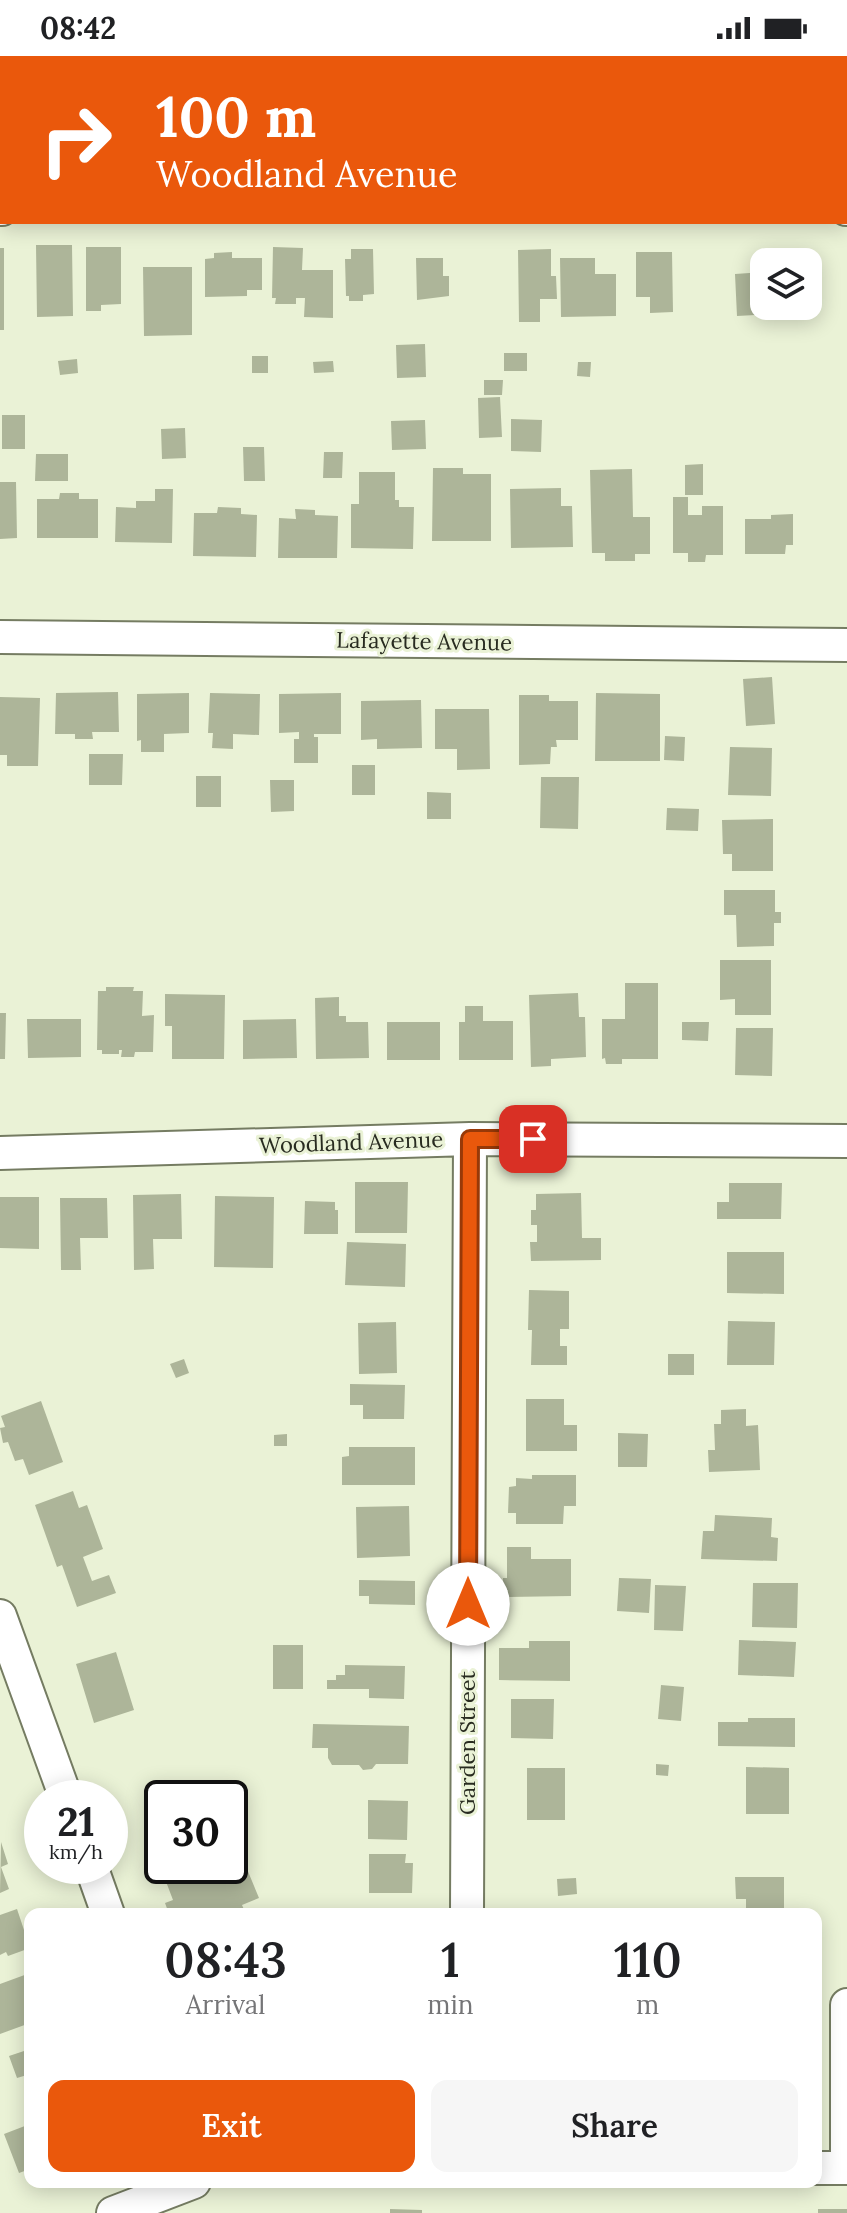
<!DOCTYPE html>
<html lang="en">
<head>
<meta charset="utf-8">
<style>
	body { margin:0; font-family:Lora,serif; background:#f6f6f6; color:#202124; height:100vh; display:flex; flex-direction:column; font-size:30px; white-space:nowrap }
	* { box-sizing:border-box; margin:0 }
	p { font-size:26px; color:#757577 }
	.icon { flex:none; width:44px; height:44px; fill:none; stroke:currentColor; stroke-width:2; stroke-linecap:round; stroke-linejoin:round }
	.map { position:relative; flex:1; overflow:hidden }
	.details { position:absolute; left:24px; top:1852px; width:798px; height:280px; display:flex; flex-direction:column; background:#fff; border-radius:16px; box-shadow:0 4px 20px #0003 }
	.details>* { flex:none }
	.guide { position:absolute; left:0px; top:0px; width:848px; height:168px; box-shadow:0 4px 20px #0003; background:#ea580c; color:#fff; overflow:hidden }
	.buttons { position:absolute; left:750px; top:192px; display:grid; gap:16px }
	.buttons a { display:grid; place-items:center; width:72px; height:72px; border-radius:16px; background:#fff; box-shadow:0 4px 20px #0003; font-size:40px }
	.speed { position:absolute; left:24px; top:1724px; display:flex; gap:16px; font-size:40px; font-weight:700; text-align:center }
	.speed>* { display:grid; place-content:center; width:104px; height:104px; border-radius:50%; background:#fff; box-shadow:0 4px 20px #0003; line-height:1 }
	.speed small { font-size:20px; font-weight:400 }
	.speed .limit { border:4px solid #111; border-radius:12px; background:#fff; color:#111 }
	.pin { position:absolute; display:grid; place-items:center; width:68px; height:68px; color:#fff; margin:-34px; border-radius:16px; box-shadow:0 4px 12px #0006 }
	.me { position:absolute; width:88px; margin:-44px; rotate:0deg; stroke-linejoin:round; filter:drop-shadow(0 0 6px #0008) }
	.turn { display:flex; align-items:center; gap:28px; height:168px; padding:0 24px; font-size:36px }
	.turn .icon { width:104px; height:104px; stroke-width:2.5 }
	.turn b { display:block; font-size:56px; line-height:68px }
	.eta { display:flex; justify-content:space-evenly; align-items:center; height:136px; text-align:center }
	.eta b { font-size:48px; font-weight:600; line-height:56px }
	.cta { display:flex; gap:16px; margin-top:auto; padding:16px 24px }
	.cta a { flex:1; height:92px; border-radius:16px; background:#ea580c; color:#fff; font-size:32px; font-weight:600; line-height:92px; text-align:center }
	.cta a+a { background:#f6f6f6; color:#202124 }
	.status { display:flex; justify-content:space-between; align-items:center; height:56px; padding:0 40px; background:#fff; direction:ltr }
	.status svg { height:22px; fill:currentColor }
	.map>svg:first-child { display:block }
</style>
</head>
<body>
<div class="status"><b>08:42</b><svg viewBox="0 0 49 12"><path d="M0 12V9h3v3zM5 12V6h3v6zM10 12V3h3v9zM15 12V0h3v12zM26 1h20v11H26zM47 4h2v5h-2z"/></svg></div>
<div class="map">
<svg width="847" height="2157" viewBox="0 0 847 2157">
	<rect width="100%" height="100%" fill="#eaf2d6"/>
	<!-- building -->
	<path fill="#adb599" d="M 36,189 L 72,189 L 73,260 L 37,261 Z
		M 86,191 L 121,191 L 121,248 L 101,249 L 101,255 L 86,255 Z
		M 273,191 L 303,192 L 302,214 L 333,214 L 333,262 L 304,261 L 305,242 L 296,242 L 296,248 L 275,248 L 276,242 L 272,242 Z
		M 0,192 L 4,192 L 4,274 L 0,274 Z
		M 351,193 L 373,193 L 374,238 L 363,239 L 363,245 L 349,245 L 349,240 L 346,240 L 345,203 L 351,203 Z
		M 551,193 L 551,220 L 556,220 L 557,243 L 540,243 L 540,266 L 519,266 L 518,194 Z
		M 232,196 L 232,202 L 262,202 L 262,234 L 247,234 L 247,240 L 205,241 L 205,203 L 214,202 L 214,197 Z
		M 636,196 L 672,196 L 673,256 L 650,257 L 650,241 L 636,241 Z
		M 416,202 L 443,202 L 443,220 L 449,220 L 449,240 L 417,244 Z
		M 560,202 L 595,202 L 595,218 L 616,218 L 616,260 L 561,261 Z
		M 143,211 L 192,211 L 192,279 L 144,280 Z
		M 764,216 L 764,250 L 788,250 L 788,257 L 737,260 L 735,218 Z
		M 425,288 L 426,321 L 397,322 L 396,289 Z
		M 504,297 L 527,297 L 527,315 L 504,315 Z
		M 252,300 L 268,300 L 268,317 L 252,317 Z
		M 77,303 L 78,317 L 60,319 L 58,305 Z
		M 333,305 L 334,316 L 314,317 L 313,306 Z
		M 578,306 L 591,306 L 590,321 L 577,320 Z
		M 484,324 L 503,324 L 502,339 L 484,339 Z
		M 500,341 L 502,381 L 479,382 L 478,342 Z
		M 2,359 L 25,359 L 25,393 L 2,393 Z
		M 511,363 L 542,364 L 541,396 L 511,395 Z
		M 425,364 L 426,393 L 392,394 L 391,365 Z
		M 185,372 L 186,402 L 162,403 L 161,373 Z
		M 243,391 L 264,391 L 265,425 L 244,425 Z
		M 324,396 L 343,396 L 342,422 L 323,422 Z
		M 36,398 L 68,398 L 68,425 L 35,425 Z
		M 703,408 L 703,439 L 685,439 L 685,409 Z
		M 433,412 L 463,412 L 463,418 L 491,418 L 491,485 L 432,485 Z
		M 632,413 L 633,461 L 650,461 L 650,498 L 635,498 L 635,505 L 605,505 L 605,497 L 592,497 L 590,414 Z
		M 359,416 L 395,416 L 395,444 L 399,444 L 399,451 L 414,451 L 413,493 L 351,492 L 351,448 L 359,448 Z
		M 0,426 L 16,426 L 17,482 L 0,483 Z
		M 561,432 L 561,450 L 572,450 L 573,491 L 511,492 L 510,433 Z
		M 155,433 L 173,433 L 172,487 L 115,486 L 116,451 L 136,452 L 136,445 L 155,445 Z
		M 60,437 L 79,437 L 79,443 L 98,443 L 98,482 L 37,482 L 37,443 L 59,443 Z
		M 673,441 L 688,441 L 688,459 L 702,459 L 702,450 L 723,450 L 723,499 L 706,499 L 705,506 L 688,506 L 688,497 L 673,497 Z
		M 218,451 L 241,452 L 241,458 L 257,459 L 256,501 L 193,500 L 194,457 L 217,457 Z
		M 295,453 L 315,454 L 315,459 L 338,460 L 337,502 L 278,502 L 279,462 L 296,463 Z
		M 793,458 L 793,489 L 786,489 L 785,498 L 745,498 L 745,463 L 771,463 L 771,459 Z
		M 772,621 L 775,668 L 746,670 L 743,623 Z
		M 118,636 L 119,676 L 92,676 L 93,683 L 75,683 L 75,678 L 55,678 L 56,637 Z
		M 189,637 L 189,677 L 164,678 L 164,696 L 141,696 L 141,684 L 137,685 L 137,638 Z
		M 210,637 L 260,638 L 259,679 L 233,678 L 233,693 L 212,692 L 213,677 L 208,677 Z
		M 341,637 L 341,678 L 314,678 L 314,681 L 318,681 L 318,707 L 294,707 L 294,683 L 299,683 L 299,676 L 279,677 L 279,638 Z
		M 596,637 L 660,638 L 660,705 L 595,705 Z
		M 519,639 L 549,639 L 549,645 L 578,645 L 578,684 L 556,684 L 557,691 L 551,691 L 550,708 L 519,709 Z
		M 0,641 L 40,642 L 38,710 L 7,710 L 7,699 L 0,699 Z
		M 421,644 L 422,692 L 377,693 L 377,683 L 361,684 L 361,645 Z
		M 435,653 L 489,653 L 490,713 L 457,714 L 457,693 L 435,693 Z
		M 665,680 L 685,681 L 684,705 L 664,704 Z
		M 730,691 L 772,692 L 771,740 L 728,739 Z
		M 89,698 L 123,698 L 122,729 L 89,729 Z
		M 352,709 L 375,709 L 375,739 L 352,739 Z
		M 196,720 L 221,720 L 221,751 L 196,751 Z
		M 541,721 L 579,721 L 578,773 L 540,772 Z
		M 270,724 L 294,724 L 294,755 L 271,756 Z
		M 427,736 L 451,737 L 451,763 L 427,763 Z
		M 667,752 L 699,753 L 698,775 L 666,774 Z
		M 773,763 L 773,815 L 732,815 L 732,798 L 723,798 L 722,764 Z
		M 724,834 L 775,834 L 775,856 L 781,856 L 781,867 L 774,867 L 774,890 L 737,891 L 736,859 L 724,859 Z
		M 720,904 L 771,904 L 771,959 L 735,959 L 735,943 L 720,944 Z
		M 625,927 L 658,927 L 658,1003 L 622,1003 L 622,1008 L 606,1008 L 605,1002 L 602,1003 L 602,963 L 625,963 Z
		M 106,931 L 134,931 L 133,935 L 143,935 L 142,960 L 154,959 L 153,996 L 135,996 L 134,1001 L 121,1001 L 122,994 L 119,994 L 119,998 L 102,998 L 102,994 L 97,994 L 98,935 L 106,935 Z
		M 578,937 L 579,961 L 585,961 L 586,1001 L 551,1003 L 551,1010 L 531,1011 L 529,939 Z
		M 165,938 L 225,939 L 224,1003 L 172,1003 L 172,970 L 165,970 Z
		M 339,941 L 339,960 L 346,960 L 346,966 L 368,966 L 369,1002 L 316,1003 L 315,942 Z
		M 465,950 L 483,950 L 483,965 L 513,965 L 513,1004 L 459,1004 L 459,966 L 465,966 Z
		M 0,957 L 6,957 L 5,1003 L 0,1003 Z
		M 27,963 L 81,963 L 81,1001 L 28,1002 Z
		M 296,963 L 297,1002 L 243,1003 L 243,964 Z
		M 387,966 L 440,966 L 440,1004 L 387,1004 Z
		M 682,966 L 709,966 L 708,985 L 682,984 Z
		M 736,972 L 773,972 L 772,1020 L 735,1019 Z
		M 355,1126 L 408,1126 L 407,1177 L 355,1177 Z
		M 729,1127 L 782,1127 L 781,1163 L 717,1163 L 717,1146 L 729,1146 Z
		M 581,1137 L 582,1182 L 601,1182 L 601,1204 L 531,1205 L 530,1186 L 537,1186 L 537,1169 L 531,1169 L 531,1154 L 536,1154 L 536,1138 Z
		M 181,1138 L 182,1183 L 153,1183 L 154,1213 L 134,1214 L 133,1139 Z
		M 215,1140 L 274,1141 L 273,1212 L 214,1211 Z
		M 0,1141 L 39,1141 L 39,1193 L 0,1192 Z
		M 60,1142 L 107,1142 L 108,1182 L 80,1182 L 81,1214 L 61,1214 Z
		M 305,1145 L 335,1146 L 335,1154 L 338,1154 L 338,1178 L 304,1178 Z
		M 347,1186 L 406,1188 L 405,1231 L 345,1229 Z
		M 727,1196 L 784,1196 L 784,1238 L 727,1237 Z
		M 529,1234 L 569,1235 L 569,1273 L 560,1273 L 560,1290 L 567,1290 L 567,1309 L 531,1309 L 532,1274 L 528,1274 Z
		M 728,1265 L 775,1266 L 774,1309 L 727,1309 Z
		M 396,1266 L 397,1317 L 359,1318 L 358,1267 Z
		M 668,1298 L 694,1298 L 694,1319 L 668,1319 Z
		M 184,1303 L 189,1317 L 176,1322 L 170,1308 Z
		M 350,1328 L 405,1329 L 404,1363 L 363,1363 L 363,1349 L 350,1349 Z
		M 526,1343 L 564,1343 L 564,1369 L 577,1369 L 577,1395 L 526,1395 Z
		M 41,1345 L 63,1406 L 29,1419 L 23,1403 L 15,1405 L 8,1386 L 3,1387 L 0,1372 L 5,1371 L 1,1360 Z
		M 746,1353 L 746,1370 L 758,1369 L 760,1414 L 709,1416 L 708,1394 L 715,1394 L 714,1368 L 721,1368 L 721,1354 Z
		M 618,1377 L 648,1378 L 647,1411 L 618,1411 Z
		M 287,1378 L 287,1390 L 274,1390 L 274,1379 Z
		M 349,1391 L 415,1391 L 415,1429 L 342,1429 L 342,1401 L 349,1400 Z
		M 532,1419 L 576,1419 L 576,1450 L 564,1450 L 563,1468 L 516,1468 L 516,1457 L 508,1457 L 509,1431 L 516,1430 L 516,1422 L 532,1423 Z
		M 73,1435 L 79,1452 L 87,1449 L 103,1493 L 83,1501 L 92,1525 L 109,1519 L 116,1537 L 77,1551 L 62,1509 L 57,1511 L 35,1449 Z
		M 409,1450 L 410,1500 L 357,1502 L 356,1451 Z
		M 715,1459 L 772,1462 L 771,1481 L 778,1482 L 777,1505 L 701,1503 L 703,1475 L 714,1475 Z
		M 507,1491 L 531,1491 L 531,1503 L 571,1503 L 571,1540 L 508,1541 L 508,1534 L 503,1534 L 503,1522 L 507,1522 Z
		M 619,1522 L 651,1523 L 649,1557 L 617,1555 Z
		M 359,1524 L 415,1525 L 415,1549 L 369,1548 L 369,1540 L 359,1540 Z
		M 753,1527 L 798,1527 L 797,1572 L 752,1571 Z
		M 655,1529 L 686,1530 L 683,1575 L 654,1574 Z
		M 739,1584 L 796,1586 L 794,1621 L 738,1619 Z
		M 529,1585 L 570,1585 L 570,1625 L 499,1624 L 499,1592 L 529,1592 Z
		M 273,1589 L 303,1589 L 303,1633 L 273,1633 Z
		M 116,1596 L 134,1654 L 94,1667 L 76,1608 Z
		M 345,1609 L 405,1610 L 404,1643 L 369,1642 L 369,1633 L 327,1633 L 327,1624 L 336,1624 L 336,1619 L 345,1619 Z
		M 661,1629 L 684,1631 L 681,1665 L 658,1663 Z
		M 511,1643 L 554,1643 L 553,1683 L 511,1682 Z
		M 748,1662 L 795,1662 L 795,1691 L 718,1690 L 718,1666 L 748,1666 Z
		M 313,1668 L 409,1670 L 408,1708 L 376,1708 L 372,1713 L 363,1714 L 359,1709 L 332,1709 L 328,1702 L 328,1692 L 312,1692 Z
		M 656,1708 L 669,1709 L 668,1720 L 656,1719 Z
		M 746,1711 L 789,1712 L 789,1758 L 746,1758 Z
		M 527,1712 L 565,1712 L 565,1764 L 527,1764 Z
		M 368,1744 L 408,1745 L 407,1784 L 368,1783 Z
		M 1,1786 L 8,1808 L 1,1811 L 9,1833 L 0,1837 Z
		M 369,1798 L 406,1798 L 405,1807 L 413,1807 L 412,1837 L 369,1837 Z
		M 196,1810 L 224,1810 L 228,1821 L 247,1813 L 259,1842 L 242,1849 L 246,1858 L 169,1858 L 165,1847 L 173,1844 L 165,1823 Z
		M 735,1821 L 784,1821 L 784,1858 L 746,1858 L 746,1843 L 736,1843 Z
		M 576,1822 L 577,1838 L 558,1840 L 557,1823 Z
		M 17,1853 L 30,1892 L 8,1900 L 6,1896 L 0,1899 L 0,1859 Z
		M 30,1917 L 30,1967 L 0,1978 L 0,1928 Z
		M 30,1993 L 30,2028 L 27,2019 L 17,2022 L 9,2000 Z
		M 30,2068 L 30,2113 L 19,2117 L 4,2078 Z
		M 390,2153 L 422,2154 L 422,2157 L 390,2157 Z
		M 818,2153 L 847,2153 L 847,2157 L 818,2157 Z"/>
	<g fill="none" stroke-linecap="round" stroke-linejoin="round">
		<!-- street casing -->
		<g stroke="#757c62" stroke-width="36">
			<path id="street" d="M 0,153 L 2,153
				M 846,153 L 847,153
				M 0,581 L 847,589
				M 0,1097 L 470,1083 L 847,1085
				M 0,1560 L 66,1742
				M 91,1810 L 108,1858
				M 467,1858 L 470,1083
				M 816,2112 L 847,2112
				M 847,2112 L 847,1949
				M 113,2157 L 194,2126"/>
		</g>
		<!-- street -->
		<use href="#street" stroke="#fff" stroke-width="32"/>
	</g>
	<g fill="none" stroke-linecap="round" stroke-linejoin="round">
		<!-- route casing -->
		<g stroke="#983908" stroke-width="20">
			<path id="route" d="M 468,1548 L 470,1083 L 533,1083"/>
		</g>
		<!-- route -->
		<use href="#route" stroke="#ea580c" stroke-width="14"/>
	</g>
	<g text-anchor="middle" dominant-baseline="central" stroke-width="6" stroke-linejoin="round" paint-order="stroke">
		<!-- street labels -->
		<g font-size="22" fill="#282b20" stroke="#eaf2d6">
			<text transform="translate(424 585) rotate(1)">Lafayette Avenue</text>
			<text transform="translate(351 1086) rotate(-2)">Woodland Avenue</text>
			<text transform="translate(467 1687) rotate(-90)">Garden Street</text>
		</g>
	</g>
</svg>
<div class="buttons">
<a><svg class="icon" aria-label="layers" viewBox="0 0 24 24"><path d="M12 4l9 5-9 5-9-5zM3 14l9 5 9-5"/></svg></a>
</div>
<div class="speed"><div>21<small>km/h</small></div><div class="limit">30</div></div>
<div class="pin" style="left:533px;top:1083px;background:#d93025"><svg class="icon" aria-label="arrive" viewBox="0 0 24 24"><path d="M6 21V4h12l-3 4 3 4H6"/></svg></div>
<svg class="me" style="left:468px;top:1548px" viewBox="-20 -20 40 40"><circle r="19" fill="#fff"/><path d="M0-13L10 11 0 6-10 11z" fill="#ea580c"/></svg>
<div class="guide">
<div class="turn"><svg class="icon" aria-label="right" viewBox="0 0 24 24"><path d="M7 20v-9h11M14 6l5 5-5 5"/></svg><div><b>100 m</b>Woodland Avenue</div></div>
</div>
<section class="details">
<div class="eta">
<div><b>08:43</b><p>Arrival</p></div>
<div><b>1</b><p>min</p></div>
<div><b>110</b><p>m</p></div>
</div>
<div class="cta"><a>Exit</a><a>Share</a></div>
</section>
</div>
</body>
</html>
